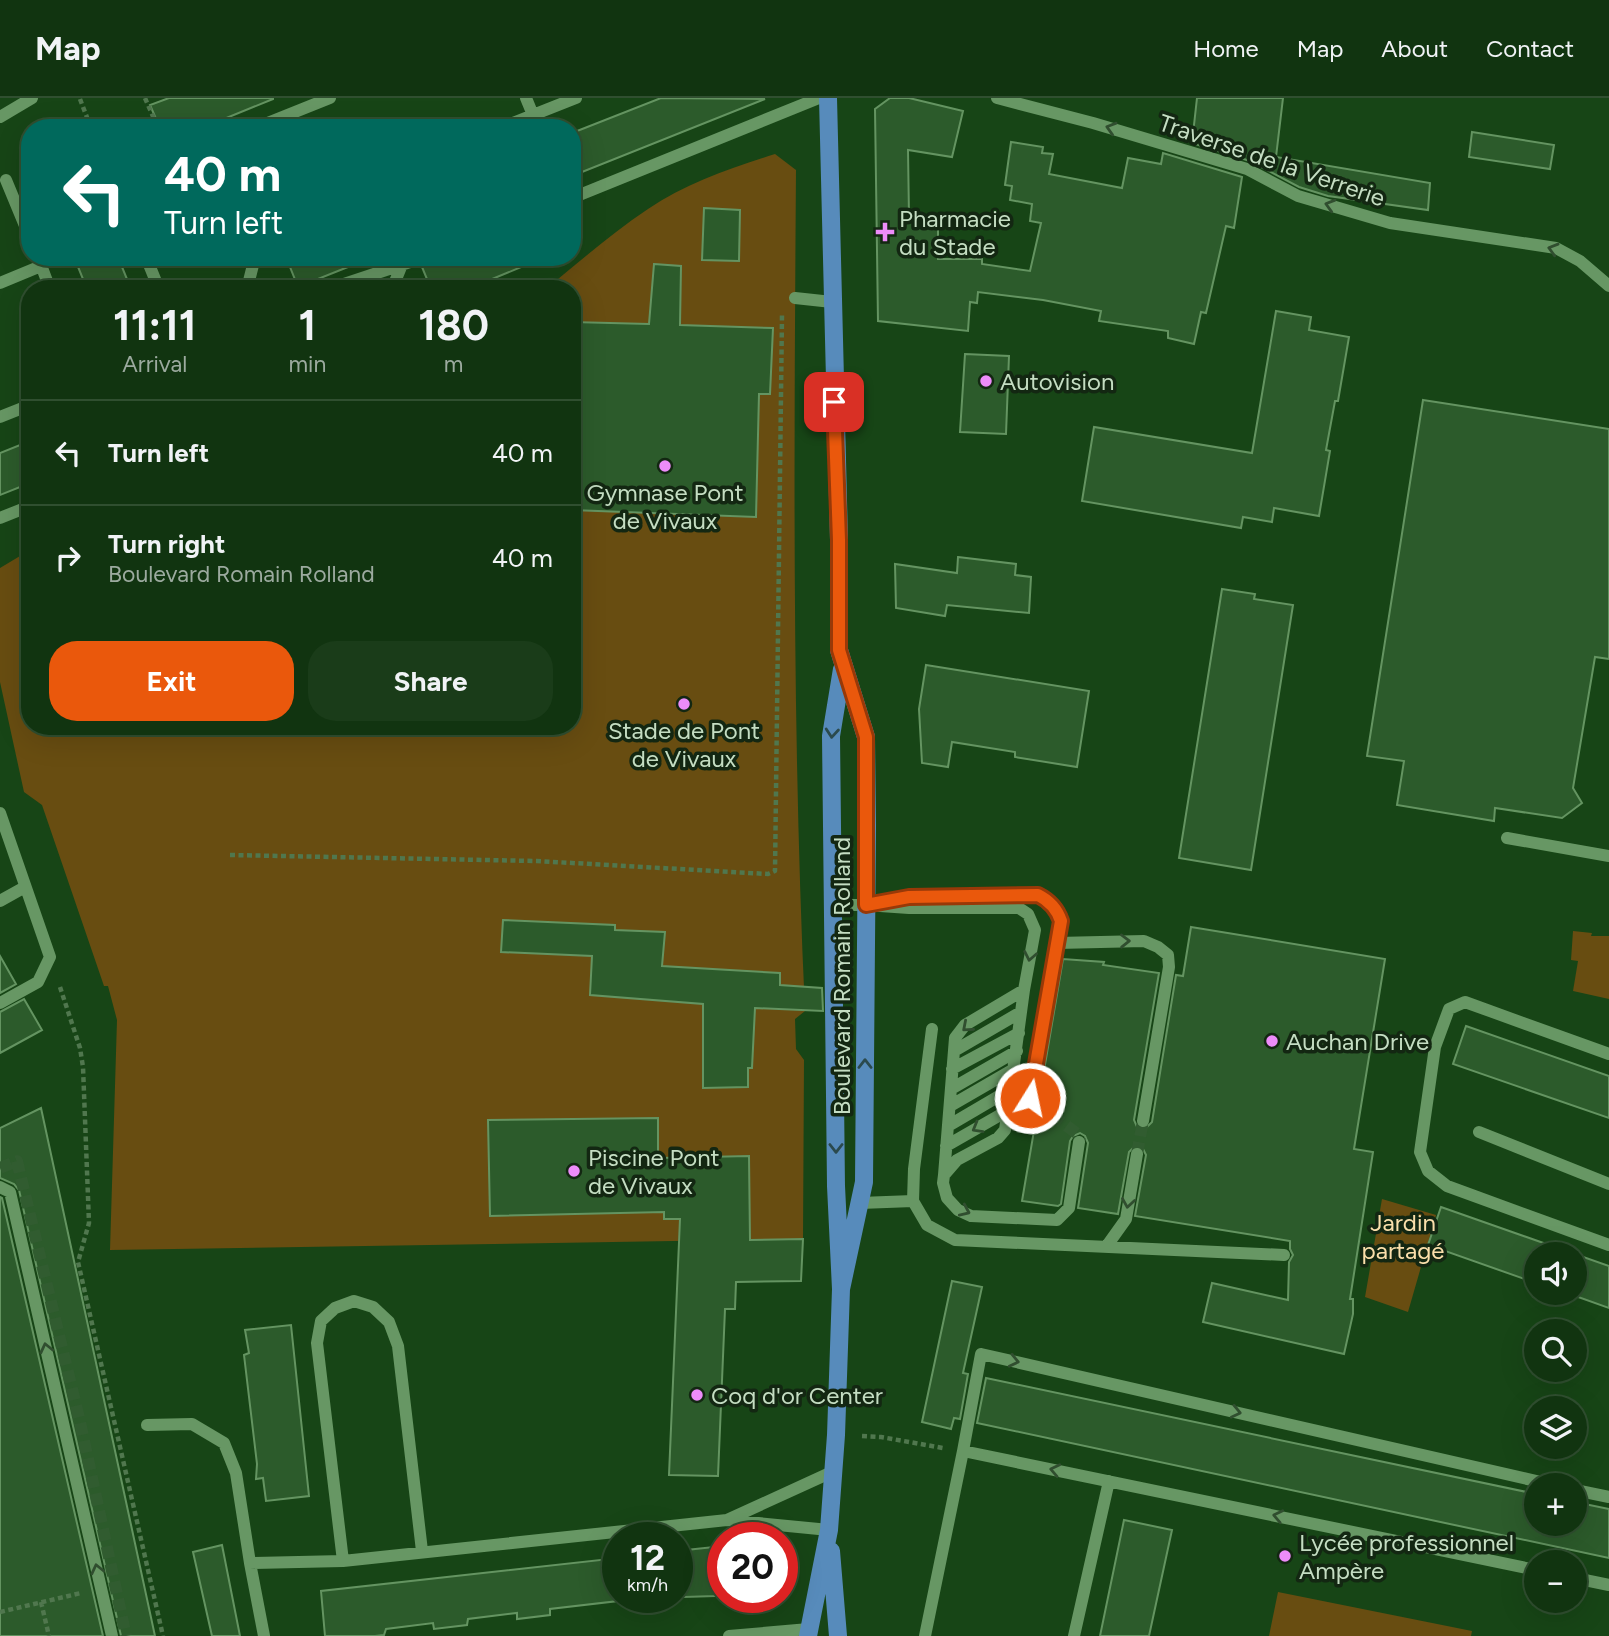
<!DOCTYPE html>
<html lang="en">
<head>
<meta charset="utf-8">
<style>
	body { margin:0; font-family:Figtree,sans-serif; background:#1a3c19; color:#f1f3f6; height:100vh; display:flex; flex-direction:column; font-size:26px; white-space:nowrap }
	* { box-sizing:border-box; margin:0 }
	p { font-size:23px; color:#9caa9f }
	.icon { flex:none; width:38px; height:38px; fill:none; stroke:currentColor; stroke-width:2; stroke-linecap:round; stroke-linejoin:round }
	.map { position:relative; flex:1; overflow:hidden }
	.sheet { position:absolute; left:21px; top:182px; width:560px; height:455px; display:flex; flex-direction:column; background:#113410; border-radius:28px; box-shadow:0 7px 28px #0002,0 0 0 2px #304f30 }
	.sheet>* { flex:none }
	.top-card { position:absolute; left:21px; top:21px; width:560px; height:147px; border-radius:28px; box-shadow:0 7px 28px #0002,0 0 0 2px #304f30; background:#00695c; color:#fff; overflow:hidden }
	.tools { position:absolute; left:1524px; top:1144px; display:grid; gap:14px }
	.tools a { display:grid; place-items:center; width:63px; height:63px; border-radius:50%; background:#113410; box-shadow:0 7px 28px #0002,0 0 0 2px #304f30; font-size:35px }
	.speed { position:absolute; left:602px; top:1424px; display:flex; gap:14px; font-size:35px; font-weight:700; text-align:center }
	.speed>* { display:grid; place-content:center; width:91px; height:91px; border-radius:50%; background:#113410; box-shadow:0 7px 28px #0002,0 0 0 2px #304f30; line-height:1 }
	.speed small { font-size:18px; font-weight:400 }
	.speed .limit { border:10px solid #d22; background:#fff; color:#111 }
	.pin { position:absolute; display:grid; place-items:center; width:60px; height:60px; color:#fff; margin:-30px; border-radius:14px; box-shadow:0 4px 10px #0006 }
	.me { position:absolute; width:77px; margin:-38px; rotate:10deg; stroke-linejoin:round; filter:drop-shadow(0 0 5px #0008) }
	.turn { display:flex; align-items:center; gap:24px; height:147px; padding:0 28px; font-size:32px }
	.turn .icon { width:91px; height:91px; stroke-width:2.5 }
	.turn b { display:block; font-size:49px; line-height:60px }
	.eta { display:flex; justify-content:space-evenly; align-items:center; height:119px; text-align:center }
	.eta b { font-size:42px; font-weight:700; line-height:49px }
	.button { display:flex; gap:14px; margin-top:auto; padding:14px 28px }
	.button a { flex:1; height:80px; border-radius:28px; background:#ea580c; color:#fff; font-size:28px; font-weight:700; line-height:80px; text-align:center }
	.button a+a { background:#1a3c19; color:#f1f3f6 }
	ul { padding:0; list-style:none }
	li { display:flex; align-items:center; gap:21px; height:105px; padding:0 28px; border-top:2px solid #304f30 }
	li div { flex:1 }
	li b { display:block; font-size:26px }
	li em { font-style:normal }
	header { display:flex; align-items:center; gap:42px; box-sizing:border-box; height:98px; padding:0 35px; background:#113410; border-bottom:2px solid #304f30 }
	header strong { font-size:33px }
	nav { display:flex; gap:38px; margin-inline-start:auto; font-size:24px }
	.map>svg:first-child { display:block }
</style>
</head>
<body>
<header>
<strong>Map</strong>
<nav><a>Home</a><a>Map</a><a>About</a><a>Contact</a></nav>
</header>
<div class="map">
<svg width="1609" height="1538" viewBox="0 0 1609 1538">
	<rect width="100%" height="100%" fill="#174516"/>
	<!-- green -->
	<path fill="#684d11" d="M 775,56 L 796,72 C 794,353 792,633 805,913 L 795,921 L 796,951 L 804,962 L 803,1141 L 110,1152 L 117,922 L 108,888 L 104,888 L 42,707 L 24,694 L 0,584 L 0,470 L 30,452 L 30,628 L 572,628 L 572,191 L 546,191 C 579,164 612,135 648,111 C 686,85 731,70 775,56 Z
		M 1573,833 L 1592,835 L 1591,838 L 1609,838 L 1609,901 L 1573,893 L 1578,863 L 1571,862 Z
		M 1382,1101 L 1436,1117 L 1408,1214 L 1365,1199 Z
		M 1278,1494 L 1472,1533 L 1471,1538 L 1269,1538 Z"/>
	<!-- building -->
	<path fill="#2c5b2b" stroke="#649461" stroke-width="2" d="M 169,0 L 273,0 L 273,1 L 202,30 L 160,30 L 150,7 Z
		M 661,0 L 765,1 L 572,78 L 572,35 Z
		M 890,0 L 909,0 L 963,13 L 952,59 L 908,52 L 909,119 L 938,118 L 938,161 L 982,161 L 982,166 L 1030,173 L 1041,125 L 1030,123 L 1032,106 L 1010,102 L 1012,88 L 1005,87 L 1011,44 L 1043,49 L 1042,55 L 1053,56 L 1049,76 L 1122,90 L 1128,60 L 1161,66 L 1163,55 L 1242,79 L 1234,130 L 1226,128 L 1206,215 L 1201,214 L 1194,246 L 1168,240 L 1168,233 L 1099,223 L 1101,213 L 1043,202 L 978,194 L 977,205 L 970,204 L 968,233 L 878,223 L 875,11 Z
		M 1197,0 L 1283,0 L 1276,59 L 1430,85 L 1428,112 L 1328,98 L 1299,89 L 1250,63 L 1192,45 Z
		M 1472,34 L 1554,47 L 1550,71 L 1469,59 Z
		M 704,110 L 740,112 L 739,163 L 702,162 Z
		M 74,159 L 118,159 L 131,191 L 87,191 Z
		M 286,159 L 368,159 L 368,161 L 298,189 Z
		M 434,159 L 543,159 L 543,160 L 468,191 L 431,191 L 422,169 L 431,165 Z
		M 654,166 L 681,168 L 680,227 L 773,230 L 770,296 L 759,296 L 756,419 L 572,412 L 572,224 L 649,226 Z
		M 1276,213 L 1311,219 L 1309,232 L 1349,239 L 1338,303 L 1335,303 L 1326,352 L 1330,353 L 1319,418 L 1274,410 L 1272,424 L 1243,419 L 1241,430 L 1082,403 L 1094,329 L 1252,355 Z
		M 965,256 L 1009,258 L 1006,336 L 960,334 Z
		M 1423,302 L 1609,331 L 1609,561 L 1595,559 L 1573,690 L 1582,705 L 1562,720 L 1495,710 L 1494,723 L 1397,707 L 1404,663 L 1367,658 Z
		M 30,343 L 30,385 L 0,397 L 0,355 Z
		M 958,459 L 1016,466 L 1015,477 L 1031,479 L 1029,515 L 947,507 L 945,518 L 896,510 L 895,466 L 957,475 Z
		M 1222,491 L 1255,496 L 1254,501 L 1293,507 L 1251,772 L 1179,760 Z
		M 926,567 L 1089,593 L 1077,669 L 1015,659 L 1015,654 L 952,644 L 948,669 L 922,665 L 919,611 Z
		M 503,822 L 615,827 L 615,832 L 665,834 L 662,868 L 780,875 L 780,887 L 822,890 L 823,913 L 755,910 L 752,970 L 748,970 L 748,989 L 703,990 L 703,906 L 590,897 L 592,858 L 501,854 Z
		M 1191,829 L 1385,861 L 1354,1051 L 1373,1054 L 1350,1201 L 1353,1201 L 1353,1216 L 1344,1256 L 1203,1224 L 1212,1185 L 1288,1202 L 1289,1164 L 1293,1157 L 1290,1151 L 1290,1143 L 1135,1118 L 1146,1057 L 1142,1049 L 1135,1048 L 1129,1054 L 1118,1116 L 1078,1110 L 1088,1045 L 1085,1038 L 1080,1035 L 1073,1038 L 1070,1043 L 1061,1106 L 1058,1108 L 1022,1103 L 1037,1015 L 1042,1014 L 1047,1008 L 1046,1002 L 1040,996 L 1063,861 L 1104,864 L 1103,867 L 1159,875 L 1134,1022 L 1137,1029 L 1145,1031 L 1152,1024 L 1176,877 L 1183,878 Z
		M 0,858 L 16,886 L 0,895 Z
		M 24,901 L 42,932 L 0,955 L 0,914 Z
		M 1466,928 L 1609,978 L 1609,1020 L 1453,966 Z
		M 41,1010 L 155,1538 L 121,1538 L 19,1092 L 14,1086 L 0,1080 L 0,1030 Z
		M 658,1020 L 658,1060 L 749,1058 L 750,1142 L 803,1141 L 801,1183 L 736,1184 L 735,1211 L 725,1211 L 718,1378 L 669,1377 L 680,1121 L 664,1121 L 664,1114 L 490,1118 L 488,1022 Z
		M 0,1099 L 2,1100 L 103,1538 L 0,1538 Z
		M 1441,1109 L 1609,1168 L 1609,1210 L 1567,1195 L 1575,1195 L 1575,1157 L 1536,1157 L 1536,1185 L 1428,1147 Z
		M 952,1183 L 982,1189 L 963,1275 L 968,1276 L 960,1321 L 954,1320 L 951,1331 L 922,1324 Z
		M 291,1227 L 309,1398 L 266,1403 L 263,1380 L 256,1381 L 257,1366 L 244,1257 L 249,1255 L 245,1232 Z
		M 986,1280 L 1536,1396 L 1536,1426 L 1575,1426 L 1575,1404 L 1609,1411 L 1609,1460 L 977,1325 Z
		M 1124,1422 L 1172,1432 L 1149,1538 L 1100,1538 Z
		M 222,1447 L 240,1538 L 212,1538 L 193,1454 Z
		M 723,1448 L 723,1491 L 715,1492 L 715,1498 L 684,1499 L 684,1495 L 677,1496 L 677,1453 Z
		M 618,1460 L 618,1503 L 550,1511 L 550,1517 L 517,1521 L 517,1515 L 468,1521 L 467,1527 L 434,1531 L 433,1525 L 386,1531 L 384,1537 L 375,1538 L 325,1538 L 321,1493 Z"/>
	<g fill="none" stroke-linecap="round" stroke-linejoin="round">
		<!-- minor-tunnel -->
		<path stroke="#315c30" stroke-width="12" stroke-dasharray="12 6" stroke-linecap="butt" d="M 1038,1006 L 1080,1038 L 1079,1044
			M 1137,1056 L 1143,1023
			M 0,1070 L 17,1063 L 80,1324 L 126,1538"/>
		<!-- path -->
		<path stroke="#50774e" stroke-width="4.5" stroke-dasharray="5 3.5" stroke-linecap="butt" d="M 145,0 L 158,30
			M 80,1 L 91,30
			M 230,757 L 537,763 L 768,776 L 775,773 L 782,217
			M 60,889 L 80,950 L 83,969 L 89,1125 L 78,1164 L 163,1538
			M 862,1338 L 881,1339 L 943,1350
			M 41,1504 L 49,1538
			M 0,1514 L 81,1495"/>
		<!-- minor -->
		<path stroke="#679764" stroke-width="12" d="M 526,0 L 533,17
			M 997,0 L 1093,25 L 1247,71 L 1298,98 L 1390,125 L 1556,150 L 1580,163 L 1609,188
			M 0,19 L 32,0
			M 255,30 L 330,0
			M 500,30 L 576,0
			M 6,82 L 30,140
			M 572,100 L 819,0
			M 38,159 L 50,191
			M 146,159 L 159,191
			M 0,185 L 41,168
			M 247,191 L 255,159
			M 329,191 L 425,159
			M 392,191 L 401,169
			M 795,200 L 832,204
			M 0,319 L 30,307
			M 0,420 L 30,408
			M 0,715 L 50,859 L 38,884 L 0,905
			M 1507,740 L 1609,758
			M 0,803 L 25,789
			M 834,807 L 866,807
			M 1057,845 L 1144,843 L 1158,849 L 1168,857 L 1169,869 L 1143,1023
			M 932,931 L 914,1071 L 913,1103 L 927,1127 L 955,1142 L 1284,1157
			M 954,953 L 1021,914
			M 1609,956 L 1465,904 L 1449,911 L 1435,949 L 1420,1054 L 1428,1073 L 1447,1088 L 1609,1147
			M 952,971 L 1019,935
			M 951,991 L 1017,953
			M 1038,1006 L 1030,1000 L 1061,823 C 1057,810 1051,803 1038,797 L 909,799 L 866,807 L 909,810 L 1019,810 L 1028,816 L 1035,832 L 1024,892 L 1005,1032 L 998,1040 L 957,1062 L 944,1077 L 943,1085 L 947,1100 L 958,1112 L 971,1118 L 1057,1122 L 1069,1110 L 1079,1044
			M 950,1008 L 1014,971
			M 948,1028 L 1011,991
			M 1479,1034 L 1609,1086
			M 946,1048 L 1007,1013
			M 944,1077 L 955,940 L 965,927 L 1024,892
			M 0,1089 L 10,1094 L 112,1538
			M 860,1105 L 913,1103
			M 1106,1149 L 1126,1121 L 1137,1056
			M 147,1327 L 192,1326 L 224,1345 L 236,1375 L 250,1465
			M 1575,1392 L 1609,1399
			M 727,1422 L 829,1432
			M 343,1463 L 317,1245 L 321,1223 L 335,1210 L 354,1203 L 373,1209 L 389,1224 L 398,1248 L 422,1453
			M 1536,1472 L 963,1353 L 981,1256 L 1558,1388
			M 1575,1480 L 1609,1487
			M 264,1538 L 250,1465 L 343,1463 L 727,1422 L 832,1374
			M 729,1538 L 809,1531
			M 925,1538 L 963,1353
			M 1074,1538 L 1109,1383"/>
		<!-- major -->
		<path stroke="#578bbb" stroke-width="18" d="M 828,0 L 839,442 L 839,552 L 866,639 L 867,727 L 864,1084 L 841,1191
			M 831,1453 L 838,1538
			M 808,1538 L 829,1432 L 836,1337 L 841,1191 L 836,1088 L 831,638 L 842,571"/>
	</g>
	<!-- one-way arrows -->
	<defs><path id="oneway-chevron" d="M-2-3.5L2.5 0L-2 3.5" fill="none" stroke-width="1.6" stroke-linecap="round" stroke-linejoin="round" transform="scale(1.75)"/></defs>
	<g stroke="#304e2f">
		<use href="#oneway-chevron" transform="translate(1111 30) rotate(-163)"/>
		<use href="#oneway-chevron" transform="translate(1330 107) rotate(-164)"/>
		<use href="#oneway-chevron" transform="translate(1553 151) rotate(-164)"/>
		<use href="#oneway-chevron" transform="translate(1125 843) rotate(-1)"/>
		<use href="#oneway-chevron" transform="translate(1030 858) rotate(101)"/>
		<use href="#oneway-chevron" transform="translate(967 929) rotate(139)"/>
		<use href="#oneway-chevron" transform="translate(977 1030) rotate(150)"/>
		<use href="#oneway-chevron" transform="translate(1128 1105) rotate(99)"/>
		<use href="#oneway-chevron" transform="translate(965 1113) rotate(24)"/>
		<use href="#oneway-chevron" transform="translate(46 1250) rotate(-103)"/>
		<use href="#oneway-chevron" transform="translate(1014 1263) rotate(13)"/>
		<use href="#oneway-chevron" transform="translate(1236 1314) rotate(13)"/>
		<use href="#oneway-chevron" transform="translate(1055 1372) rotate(-168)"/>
		<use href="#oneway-chevron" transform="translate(1278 1418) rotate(-168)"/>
		<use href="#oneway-chevron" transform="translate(97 1471) rotate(-103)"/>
	</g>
	<g stroke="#2b4a4d">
		<use href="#oneway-chevron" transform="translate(832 635) rotate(95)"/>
		<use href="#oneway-chevron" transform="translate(865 966) rotate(-90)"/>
		<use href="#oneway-chevron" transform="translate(836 1050) rotate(90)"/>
	</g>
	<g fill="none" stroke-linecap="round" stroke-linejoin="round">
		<!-- route casing -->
		<g stroke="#983908" stroke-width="18">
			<path id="route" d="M 834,304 L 839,442 L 839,552 L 866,639 L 866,807 L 909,799 L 1038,797 C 1050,803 1057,811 1061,823 L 1030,1000"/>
		</g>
		<!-- route -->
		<use href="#route" stroke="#ea580c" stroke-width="12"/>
	</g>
	<!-- markers -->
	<g fill="#ed8cf9" stroke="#132712" stroke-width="2.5">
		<path d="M881.5 123.5h7v7h7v7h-7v7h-7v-7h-7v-7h7z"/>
		<circle cx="986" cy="283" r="7"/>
		<circle cx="665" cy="368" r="7"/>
		<circle cx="684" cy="606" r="7"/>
		<circle cx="1272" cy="943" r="7"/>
		<circle cx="574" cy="1073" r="7"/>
		<circle cx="697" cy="1297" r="7"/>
		<circle cx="1285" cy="1458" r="7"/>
	</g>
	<g text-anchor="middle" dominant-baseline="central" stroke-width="7" stroke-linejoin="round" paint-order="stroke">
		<!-- street labels -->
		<g font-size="24" fill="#c4ddc2" stroke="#132712">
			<text transform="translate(1272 62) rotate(19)">Traverse de la Verrerie</text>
			<text transform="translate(841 878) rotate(-90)">Boulevard Romain Rolland</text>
		</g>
		<!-- poi labels -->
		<g font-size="24" fill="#c4ddc2" stroke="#132712" text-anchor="start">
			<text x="899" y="120">Pharmacie<tspan x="899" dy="28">du Stade</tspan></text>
			<text x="1000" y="283">Autovision</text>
			<text x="665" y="394" text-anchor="middle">Gymnase Pont<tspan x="665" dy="28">de Vivaux</tspan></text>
			<text x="684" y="632" text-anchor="middle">Stade de Pont<tspan x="684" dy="28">de Vivaux</tspan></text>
			<text x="1286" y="943">Auchan Drive</text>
			<text x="588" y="1059">Piscine Pont<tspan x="588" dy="28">de Vivaux</tspan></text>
			<text x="711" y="1297">Coq d'or Center</text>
			<text x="1299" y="1444">Lycée professionnel<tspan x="1299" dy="28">Ampère</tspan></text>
		</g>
		<!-- park labels -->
		<g font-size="24" fill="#fadfab" stroke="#132712">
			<text x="1403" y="1124">Jardin<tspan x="1403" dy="28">partagé</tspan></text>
		</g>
	</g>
</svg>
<div class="tools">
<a><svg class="icon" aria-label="sound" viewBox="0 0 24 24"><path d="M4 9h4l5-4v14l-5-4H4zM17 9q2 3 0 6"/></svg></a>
<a><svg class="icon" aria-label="search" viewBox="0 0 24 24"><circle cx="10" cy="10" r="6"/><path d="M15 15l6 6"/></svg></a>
<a><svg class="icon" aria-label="layers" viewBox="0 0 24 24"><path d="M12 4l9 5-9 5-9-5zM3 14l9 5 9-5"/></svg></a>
<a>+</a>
<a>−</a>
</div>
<div class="speed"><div>12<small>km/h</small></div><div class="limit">20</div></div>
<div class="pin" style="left:834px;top:304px;background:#d93025"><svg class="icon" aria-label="arrive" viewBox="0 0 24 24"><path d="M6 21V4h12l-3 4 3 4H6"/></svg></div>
<svg class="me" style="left:1030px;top:1000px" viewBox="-20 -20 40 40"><circle r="17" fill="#ea580c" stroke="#fff" stroke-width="3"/><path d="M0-11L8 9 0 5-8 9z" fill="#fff"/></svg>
<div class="top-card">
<div class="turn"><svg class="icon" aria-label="left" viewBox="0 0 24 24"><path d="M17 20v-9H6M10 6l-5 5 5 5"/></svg><div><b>40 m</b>Turn left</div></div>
</div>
<section class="sheet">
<div class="eta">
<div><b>11:11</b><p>Arrival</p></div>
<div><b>1</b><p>min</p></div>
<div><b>180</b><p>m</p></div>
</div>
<ul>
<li><svg class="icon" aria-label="left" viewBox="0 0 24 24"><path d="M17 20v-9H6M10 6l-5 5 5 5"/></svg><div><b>Turn left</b></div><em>40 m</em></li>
<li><svg class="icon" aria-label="right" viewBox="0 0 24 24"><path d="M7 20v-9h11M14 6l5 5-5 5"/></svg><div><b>Turn right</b><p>Boulevard Romain Rolland</p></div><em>40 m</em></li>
</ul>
<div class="button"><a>Exit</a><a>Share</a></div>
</section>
</div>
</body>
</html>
